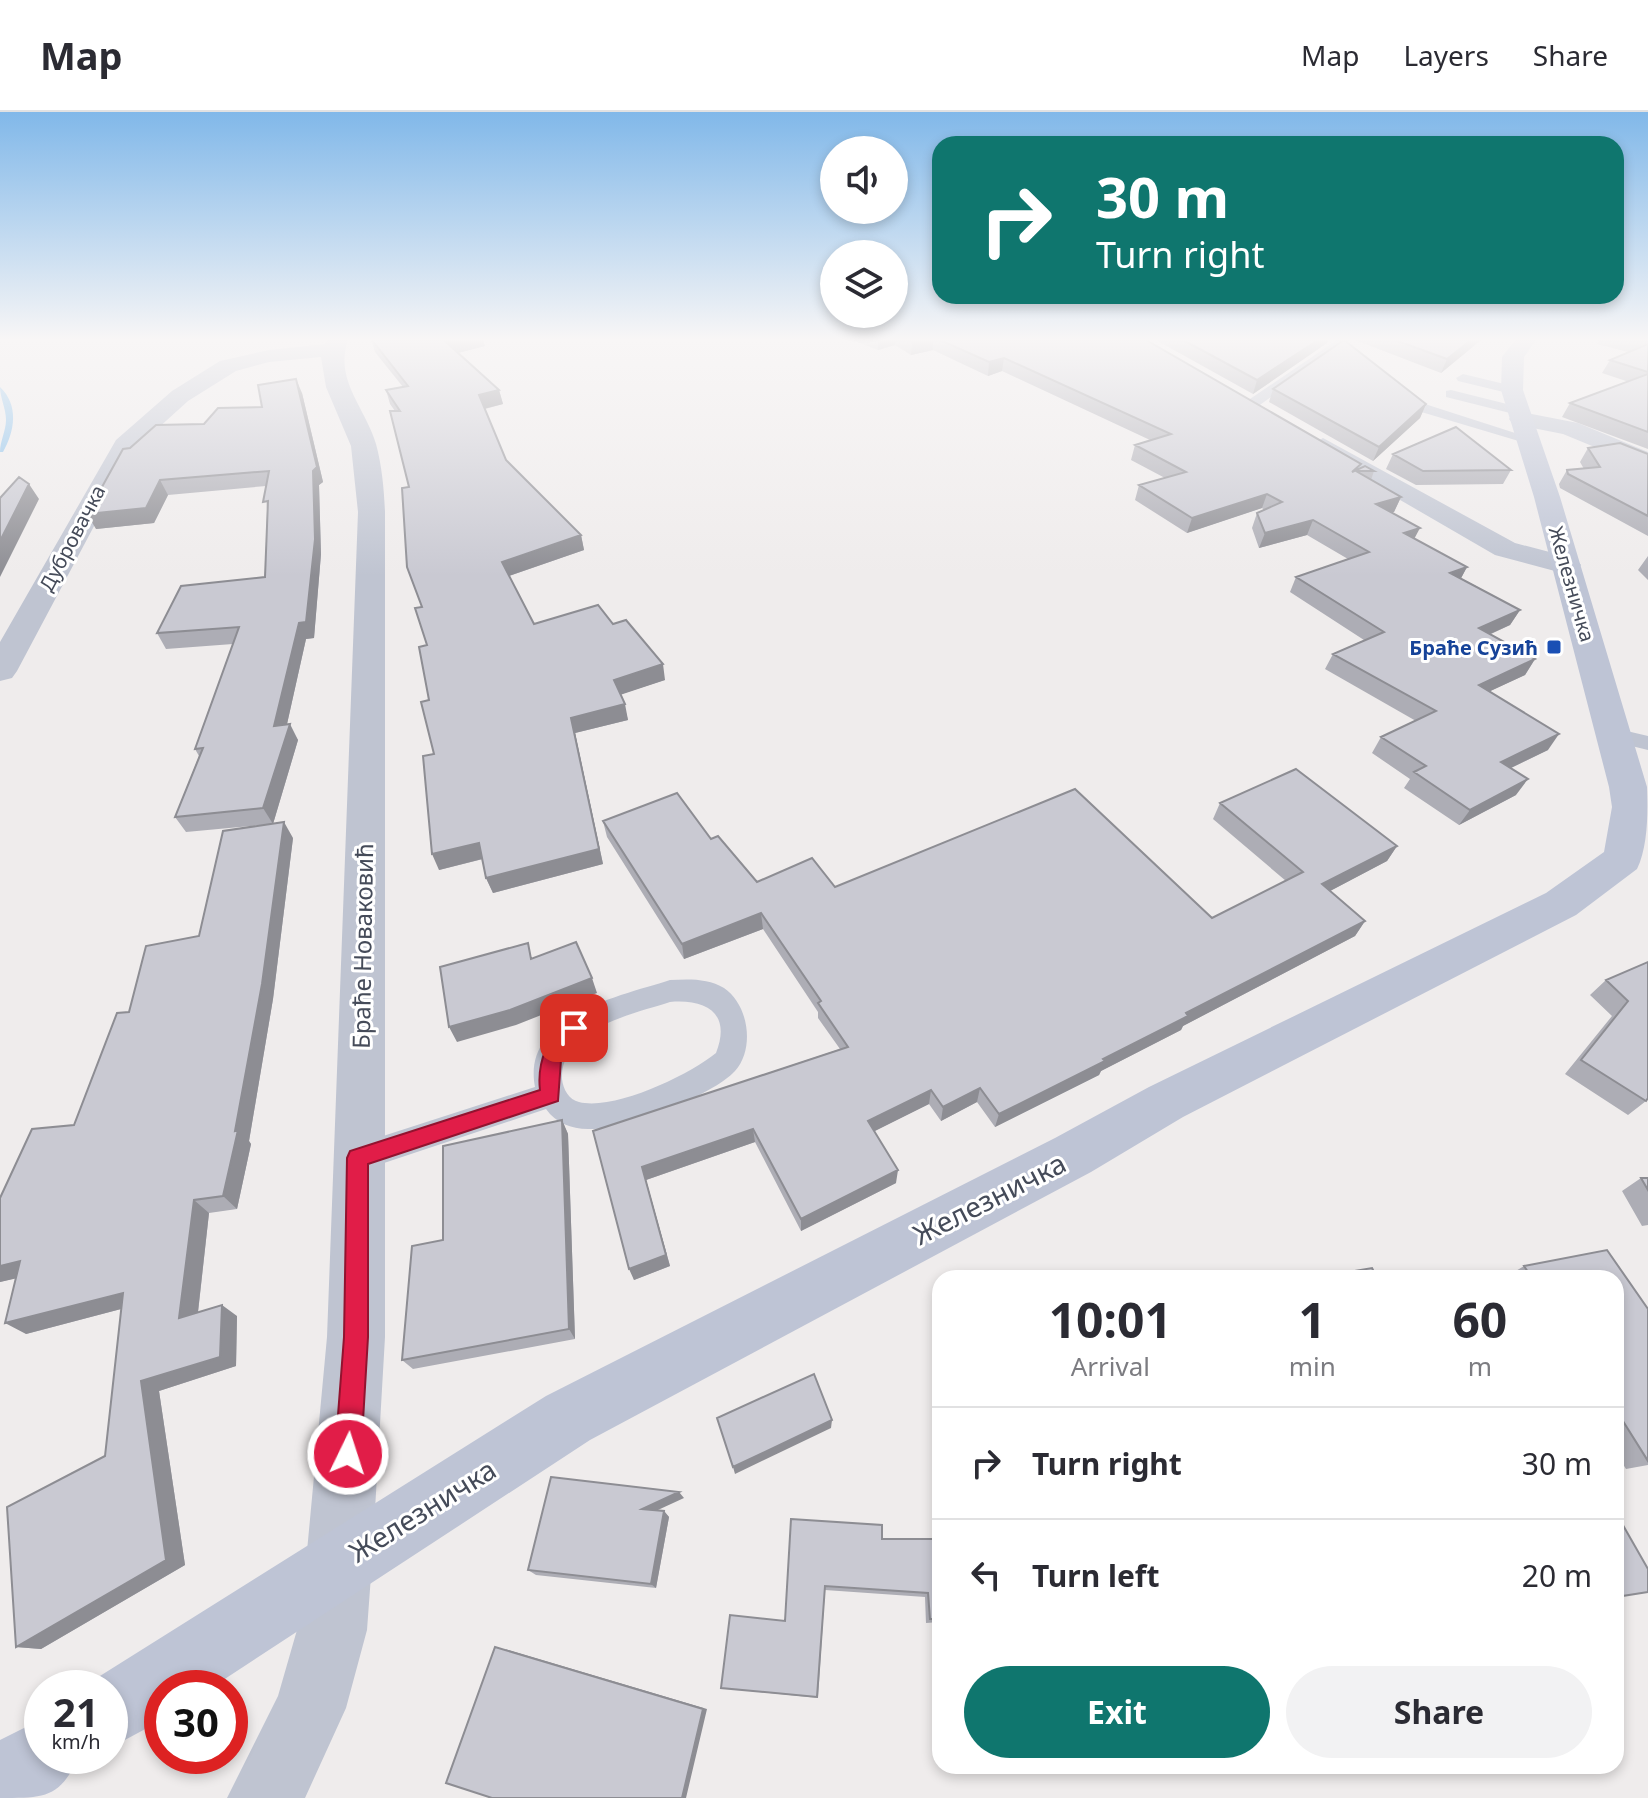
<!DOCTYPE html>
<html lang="en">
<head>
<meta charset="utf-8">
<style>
	body { margin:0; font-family:"Noto Sans",sans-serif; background:#f2f2f3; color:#2b2b33; height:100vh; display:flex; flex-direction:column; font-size:30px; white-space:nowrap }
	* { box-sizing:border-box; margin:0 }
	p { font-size:26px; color:#7c7c81 }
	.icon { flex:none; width:44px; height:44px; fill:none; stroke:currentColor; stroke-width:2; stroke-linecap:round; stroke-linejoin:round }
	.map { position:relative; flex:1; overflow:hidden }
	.sheet { position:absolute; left:932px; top:1158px; width:692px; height:504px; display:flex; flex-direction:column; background:#fff; border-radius:24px; box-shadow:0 4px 12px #0003 }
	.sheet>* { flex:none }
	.top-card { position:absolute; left:932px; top:24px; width:692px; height:168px; border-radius:24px; box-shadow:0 4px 12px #0003; background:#0f766e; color:#fff; overflow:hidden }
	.fabs { position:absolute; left:820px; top:24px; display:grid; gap:16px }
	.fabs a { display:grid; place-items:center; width:88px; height:88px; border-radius:50%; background:#fff; box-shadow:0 4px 12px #0003; font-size:40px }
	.speed { position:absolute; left:24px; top:1558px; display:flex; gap:16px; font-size:40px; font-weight:700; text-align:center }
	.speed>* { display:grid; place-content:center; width:104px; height:104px; border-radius:50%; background:#fff; box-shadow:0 4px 12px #0003; line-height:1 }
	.speed small { font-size:20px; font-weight:400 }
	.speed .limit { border:12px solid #d22; background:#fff; color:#111 }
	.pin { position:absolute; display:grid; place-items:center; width:68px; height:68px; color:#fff; margin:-34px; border-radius:16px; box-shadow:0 4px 12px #0006 }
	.me { position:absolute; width:88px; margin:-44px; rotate:4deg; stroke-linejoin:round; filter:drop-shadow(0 0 6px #0008) }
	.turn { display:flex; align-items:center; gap:28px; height:168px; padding:0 32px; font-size:36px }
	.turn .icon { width:104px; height:104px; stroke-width:2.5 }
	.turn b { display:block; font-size:56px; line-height:68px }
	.eta { display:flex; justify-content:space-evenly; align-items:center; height:136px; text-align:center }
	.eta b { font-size:48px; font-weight:700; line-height:56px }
	.primary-button { display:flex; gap:16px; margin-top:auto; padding:16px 32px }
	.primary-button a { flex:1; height:92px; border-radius:48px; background:#0f766e; color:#fff; font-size:32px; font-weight:700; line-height:92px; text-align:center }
	.primary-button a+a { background:#f2f2f3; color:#2b2b33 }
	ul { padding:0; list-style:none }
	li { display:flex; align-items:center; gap:24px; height:112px; padding:0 32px; border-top:2px solid #e1e1e2 }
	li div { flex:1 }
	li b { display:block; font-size:30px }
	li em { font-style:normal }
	header { display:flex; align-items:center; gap:48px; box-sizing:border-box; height:112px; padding:0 40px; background:#fff; border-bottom:2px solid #e1e1e2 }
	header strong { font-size:38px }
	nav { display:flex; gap:44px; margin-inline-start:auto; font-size:28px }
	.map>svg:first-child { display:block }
</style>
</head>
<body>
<header>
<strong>Map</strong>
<nav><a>Map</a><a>Layers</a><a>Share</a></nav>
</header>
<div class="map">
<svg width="1648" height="1686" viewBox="0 0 1648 1686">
	<rect width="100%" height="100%" fill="#efecec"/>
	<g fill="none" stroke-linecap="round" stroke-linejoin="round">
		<!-- stream -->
		<path fill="#87bfea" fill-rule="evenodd" d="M 0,275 C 19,293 15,319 3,340 L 0,340 C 0,329 6,319 6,308 C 6,296 0,286 0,275 Z"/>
		<!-- service -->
		<path fill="#bfc4d1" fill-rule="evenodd" d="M 1337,228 L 1351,228 L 1257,295 L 1247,295 L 1247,289 Z
			M 1463,262 L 1517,275 L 1519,278 L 1512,282 L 1458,269 L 1456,266 Z
			M 1451,278 L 1523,296 L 1525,299 L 1518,303 L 1446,285 L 1446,279 Z
			M 1418,293 L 1428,293 L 1534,327 L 1522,330 L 1418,299 Z
			M 1614,616 L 1648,624 L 1648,638 L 1607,628 L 1603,623 Z
			M 670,868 C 688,867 708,866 724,876 C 749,893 755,937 735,959 C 712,984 622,1019 588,1017 C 571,1017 556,1011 546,997 L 357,1060 L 346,1056 L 342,1046 L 346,1036 L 535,975 C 521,903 621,884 670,868 ZM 670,890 C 705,887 732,900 716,941 C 689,963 614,999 579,990 C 569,988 563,977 562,967 C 560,916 634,902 670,890 Z"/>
		<!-- minor -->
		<path fill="#bfc4d1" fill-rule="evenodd" d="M 327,228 L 348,228 C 334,268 365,295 376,332 C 382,354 384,377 385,400 L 385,1225 L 372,1450 L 367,1518 L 346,1596 L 305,1686 L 227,1686 L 278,1584 L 297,1518 L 306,1450 L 327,1225 L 358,400 L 351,334 L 326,275 L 321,245 L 269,250 L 236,259 L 188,289 L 135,337 L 17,559 L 12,566 L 0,569 L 0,530 L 116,328 L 172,279 L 220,249 L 269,238 L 325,232 Z
			M 1521,300 L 1578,311 L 1648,340 L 1648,357 L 1563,322 L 1513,312 L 1509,307 L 1513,302 Z
			M 1323,326 L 1515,431 L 1576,447 L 1581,453 L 1576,459 L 1566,462 L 1495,443 L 1314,338 L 1311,333 Z"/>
		<!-- secondary -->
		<path fill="#bec4d5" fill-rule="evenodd" d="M 1515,228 L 1536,228 L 1524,245 L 1523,278 L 1560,385 L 1647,675 C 1648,700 1648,735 1637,757 L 1576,803 L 1183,1005 L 1091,1060 L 590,1328 L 211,1576 L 162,1576 L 162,1608 L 110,1636 L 110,1576 L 84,1574 L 546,1284 L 1055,1026 L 1149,975 L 1546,781 L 1604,740 L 1612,695 L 1609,675 L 1534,385 L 1501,278 L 1502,245 Z
			M 42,1607 L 42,1644 L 79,1644 C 60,1686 46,1686 0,1686 L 0,1628 Z"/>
	</g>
	<!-- wall -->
	<path fill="#adadb5" d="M 371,228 L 483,228 L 485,234 L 458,241 L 499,278 L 503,292 L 485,297 L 506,348 L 581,423 L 584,438 L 509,464 L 534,512 L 613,512 L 665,568 L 621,582 L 628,608 L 575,621 L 603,752 L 493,781 L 486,766 L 483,747 L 439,758 L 434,642 L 429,588 L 427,533 L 409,375 L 395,299 L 390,292 L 386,278 L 403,275 L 375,240 Z
		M 852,228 L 1146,228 L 1359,357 L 1374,359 L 1371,368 L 1401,385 L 1394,400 L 1392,400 L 1415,427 L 1467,455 L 1461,466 L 1520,498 L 1510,513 L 1491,522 L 1535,547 L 1525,563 L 1490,579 L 1548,638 L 1511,656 L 1516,683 L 1459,713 L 1404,676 L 1410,667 L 1372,641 L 1381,625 L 1416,609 L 1325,557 L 1333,542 L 1364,528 L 1290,480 L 1296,465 L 1348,447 L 1307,423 L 1259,436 L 1252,416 L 1257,401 L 1264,398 L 1262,396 L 1187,421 L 1135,388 L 1139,373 L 1165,366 L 1131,348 L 1135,333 L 1150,328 L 1002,259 L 988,264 L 933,238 L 911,243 L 895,233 L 878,238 Z
		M 1156,228 L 1328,228 L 1327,231 L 1253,282 Z
		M 1355,228 L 1481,228 L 1441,261 Z
		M 1599,228 L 1648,228 L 1648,337 L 1562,305 L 1570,291 L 1629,270 L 1602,261 L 1610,248 L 1628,240 L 1597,232 Z
		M 1273,277 L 1426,292 L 1420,306 L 1373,349 L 1269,290 Z
		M 302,281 L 323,370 L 319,373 L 321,442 L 314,526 L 306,527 L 287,612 L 298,628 L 273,712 L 186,720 L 175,705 L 199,644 L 195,637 L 233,532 L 166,537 L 157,521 L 265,465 L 267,399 L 266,374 L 168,383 L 154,411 L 96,417 L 130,336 L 262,295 Z
		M 1588,336 L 1648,342 L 1648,424 L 1560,376 L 1559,372 L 1567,358 L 1584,357 L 1580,350 Z
		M 1393,342 L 1511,358 L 1503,372 L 1416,373 L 1386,357 Z
		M 1648,444 L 1648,468 L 1638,458 Z
		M 1220,691 L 1397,734 L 1387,749 L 1330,779 L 1365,809 L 1355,824 L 1183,914 L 1181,918 L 1101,959 L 1099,963 L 995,1015 L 977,990 L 941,1009 L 929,992 L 874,1019 L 896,1071 L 801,1119 L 755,1030 L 646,1068 L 670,1154 L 634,1168 L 593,1019 L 840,937 L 818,906 L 818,900 L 763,817 L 684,847 L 607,725 L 603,709 L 711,727 L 757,770 L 1212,806 L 1286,769 L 1213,707 Z
		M 293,726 L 273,887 L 249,1029 L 251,1032 L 237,1097 L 209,1101 L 198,1201 L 237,1204 L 236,1254 L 159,1279 L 185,1453 L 41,1537 L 16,1535 L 105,1344 L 121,1197 L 26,1222 L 16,1166 L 0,1170 L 0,1086 L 74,1013 L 129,900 Z
		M 1648,850 L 1646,989 L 1628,1003 L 1565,962 L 1612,904 L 1590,883 L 1606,868 Z
		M 562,1008 L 568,1022 L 575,1227 L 413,1257 L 402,1248 L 443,1128 Z
		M 1641,1066 L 1648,1066 L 1648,1113 L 1642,1114 L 1622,1079 Z
		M 1607,1138 L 1648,1197 L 1648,1353 L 1626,1357 L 1616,1341 L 1616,1166 L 1506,1165 L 1524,1154 Z
		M 684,1386 L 658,1398 L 664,1399 L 669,1405 L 656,1476 L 536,1463 L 528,1458 Z
		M 882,1427 L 940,1427 L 940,1510 L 926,1511 L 925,1485 L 825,1478 L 818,1586 L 721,1576 L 785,1509 Z"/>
	<!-- shaded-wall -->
	<path fill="#8d8d93" d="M 456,228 L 483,228 L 485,234 L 449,243 L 446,230 Z
		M 878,228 L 895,228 L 895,233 L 878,238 Z
		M 920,228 L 933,228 L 933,238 L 911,243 L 912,229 Z
		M 1318,228 L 1328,228 L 1327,231 L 1253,282 L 1257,268 Z
		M 1471,228 L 1481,228 L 1441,261 L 1447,247 Z
		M 1004,246 L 1002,259 L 988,264 L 989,250 Z
		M 296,267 L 302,281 L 323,370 L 319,373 L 321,442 L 314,526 L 306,527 L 283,630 L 274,614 Z
		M 499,278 L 503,292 L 483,297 L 479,283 Z
		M 1426,292 L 1420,306 L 1373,349 L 1379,335 Z
		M 160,368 L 168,383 L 154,411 L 96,417 L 87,402 Z
		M 29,372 L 39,387 L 0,465 L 0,429 Z
		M 1267,382 L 1262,396 L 1187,421 L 1192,406 Z
		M 1401,385 L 1394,400 L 1369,407 L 1376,392 Z
		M 1313,408 L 1307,423 L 1259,436 L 1265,421 Z
		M 1420,416 L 1412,431 L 1404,421 Z
		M 581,423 L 584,438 L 506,465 L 502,450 Z
		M 1467,455 L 1459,470 L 1450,461 Z
		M 1520,498 L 1510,513 L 1470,531 L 1479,516 Z
		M 1535,547 L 1525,563 L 1469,589 L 1479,573 Z
		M 663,552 L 665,568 L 617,584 L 614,568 Z
		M 625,592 L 628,608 L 575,621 L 603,752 L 493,781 L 486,766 L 571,606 Z
		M 290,612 L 298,628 L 273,712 L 263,696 Z
		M 1559,622 L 1548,638 L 1490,666 L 1501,650 Z
		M 1528,667 L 1516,683 L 1459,713 L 1470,698 Z
		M 284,710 L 293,726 L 273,887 L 249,1029 L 251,1032 L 237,1097 L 223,1084 L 235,1019 Z
		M 479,731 L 486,746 L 439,758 L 432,742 Z
		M 1397,734 L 1387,749 L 1313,788 L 1322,772 Z
		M 761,801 L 763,817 L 684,847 L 682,832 Z
		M 1365,809 L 1355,824 L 1183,914 L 1181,918 L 1101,959 L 1099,963 L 995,1015 L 999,1002 L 1103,947 L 1186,901 Z
		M 592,866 L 597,881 L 516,913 L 457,930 L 449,915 Z
		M 980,976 L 977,990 L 941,1009 L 943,995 Z
		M 931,978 L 929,992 L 867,1023 L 868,1009 Z
		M 562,1008 L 568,1022 L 575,1227 L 569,1217 Z
		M 753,1017 L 755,1030 L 646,1068 L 670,1154 L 634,1168 L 629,1157 L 642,1055 Z
		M 898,1058 L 896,1071 L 801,1119 L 801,1107 Z
		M 194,1088 L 209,1101 L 196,1217 L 179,1206 Z
		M 20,1149 L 40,1161 L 0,1170 L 0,1154 Z
		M 123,1181 L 140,1192 L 26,1222 L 5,1211 Z
		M 222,1193 L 237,1204 L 236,1254 L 159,1279 L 185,1453 L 41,1537 L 16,1535 L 141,1269 Z
		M 832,1308 L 831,1316 L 735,1362 L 733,1355 Z
		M 679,1380 L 684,1386 L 647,1403 L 642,1397 Z
		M 664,1399 L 669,1405 L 656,1476 L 651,1472 Z
		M 505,1537 L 707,1597 L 686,1686 L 682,1686 Z"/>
	<!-- building -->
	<path fill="#c9c9d2" stroke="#8d8d93" stroke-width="2" d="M 372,228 L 456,228 L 446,230 L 499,278 L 479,283 L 506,348 L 581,423 L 502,450 L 534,512 L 598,493 L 613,512 L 626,508 L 663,552 L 614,568 L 625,592 L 571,606 L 599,737 L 486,766 L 479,731 L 432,742 L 423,644 L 434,642 L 421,590 L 429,588 L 419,535 L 427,533 L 415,496 L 422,495 L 407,455 L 402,376 L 409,375 L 390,299 L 400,299 L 386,278 L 408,274 Z
		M 940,228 L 1146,228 L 1361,352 L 1352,360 L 1365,354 L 1374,359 L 1356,359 L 1401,385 L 1376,392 L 1420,416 L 1404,421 L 1467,455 L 1450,461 L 1520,498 L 1479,516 L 1535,547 L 1479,573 L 1559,622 L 1501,650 L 1528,667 L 1470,698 L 1414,660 L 1426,654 L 1381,625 L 1436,599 L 1333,542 L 1384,520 L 1296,465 L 1369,440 L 1313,408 L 1265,421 L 1257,401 L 1282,390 L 1267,382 L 1192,406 L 1139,373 L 1186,360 L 1135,333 L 1171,322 L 1004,246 L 989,250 Z
		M 1183,228 L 1318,228 L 1257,268 Z
		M 1344,228 L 1426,292 L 1379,335 L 1273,277 Z
		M 1395,228 L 1471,228 L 1447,247 Z
		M 1648,232 L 1648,260 L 1610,248 Z
		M 1648,262 L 1648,320 L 1570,291 Z
		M 296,267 L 317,355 L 313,359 L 315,427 L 306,510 L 299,511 L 274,614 L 290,612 L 263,696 L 175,705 L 203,636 L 195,637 L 239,515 L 157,521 L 181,474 L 265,465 L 268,389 L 263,390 L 269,359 L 160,368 L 146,396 L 87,402 L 123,337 L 130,336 L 156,313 L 204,312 L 218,296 L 262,295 L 258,273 Z
		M 1456,315 L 1511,358 L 1423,359 L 1393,342 Z
		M 1620,331 L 1648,342 L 1648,404 L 1568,362 L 1567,358 L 1600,355 L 1588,336 Z
		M 19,365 L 29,372 L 0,429 L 0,386 Z
		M 1296,657 L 1397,734 L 1322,772 L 1365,809 L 1186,901 L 1188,904 L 1103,947 L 1105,949 L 999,1002 L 980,976 L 943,995 L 931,978 L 868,1009 L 898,1058 L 801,1107 L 753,1017 L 642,1055 L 666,1143 L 629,1157 L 593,1019 L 848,935 L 818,891 L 821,889 L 761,801 L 682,832 L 603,709 L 677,681 L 711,727 L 718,724 L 757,770 L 812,746 L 835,775 L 1075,677 L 1212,806 L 1303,760 L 1220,691 Z
		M 284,710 L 262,872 L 235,1019 L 238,1018 L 223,1084 L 194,1088 L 179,1206 L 222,1193 L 220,1245 L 141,1269 L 166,1448 L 16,1535 L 7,1395 L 105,1344 L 123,1181 L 5,1211 L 20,1149 L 0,1154 L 0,1086 L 32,1017 L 74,1013 L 117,901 L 129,900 L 146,834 L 199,824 L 223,719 Z
		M 576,830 L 592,866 L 510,898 L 449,915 L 440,855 L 528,831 L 531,847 Z
		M 1648,850 L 1648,986 L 1646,989 L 1581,948 L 1628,889 L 1606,868 Z
		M 562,1008 L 569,1217 L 402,1248 L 412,1134 L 443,1128 L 443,1034 Z
		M 1641,1066 L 1648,1066 L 1648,1078 Z
		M 1607,1138 L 1648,1197 L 1648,1349 L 1616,1298 L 1616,1166 L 1532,1166 L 1524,1154 Z
		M 1372,1156 L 1377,1166 L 1313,1166 Z
		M 814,1262 L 832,1308 L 733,1355 L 717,1306 Z
		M 551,1365 L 679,1380 L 642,1397 L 664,1399 L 651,1472 L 528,1458 Z
		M 1616,1401 L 1648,1457 L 1648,1480 L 1616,1485 Z
		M 791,1407 L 882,1413 L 882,1427 L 940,1427 L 940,1507 L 930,1507 L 928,1481 L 825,1474 L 817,1585 L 721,1576 L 730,1503 L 785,1509 Z
		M 495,1535 L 703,1597 L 682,1686 L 492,1686 L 446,1671 Z"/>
	<!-- sky -->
	<linearGradient id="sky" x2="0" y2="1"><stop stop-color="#81b8e9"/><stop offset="0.49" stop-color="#f8f6f6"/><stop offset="1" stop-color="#f8f6f6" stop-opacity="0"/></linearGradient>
	<rect width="1648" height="464" fill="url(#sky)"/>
	<!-- route -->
	<path fill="#e11d48" stroke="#92132f" stroke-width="2" d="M 574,908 L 584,916 L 561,948 L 558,989 L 368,1052 L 368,1225 L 361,1342 L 357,1351 L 348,1355 L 339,1351 L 335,1342 L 344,1225 L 347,1046 L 350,1039 L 540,978 C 537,953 547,918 574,908 Z"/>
	<!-- markers -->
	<rect fill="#1a4fb4" stroke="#fff" stroke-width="3" x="1546" y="527" width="16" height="16" rx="4"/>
	<g text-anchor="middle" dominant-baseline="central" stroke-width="6" stroke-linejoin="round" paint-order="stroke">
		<!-- far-street labels -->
		<g font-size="20" fill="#454b59" stroke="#fff">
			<text transform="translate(72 426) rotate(-62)">Дубровачка</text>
			<text transform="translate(1572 472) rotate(74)">Железничка</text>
		</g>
		<!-- far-transit labels -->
		<g font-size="20" font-weight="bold" fill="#164399" stroke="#fff" text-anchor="end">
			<text x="1538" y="535">Браће Сузић</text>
		</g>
		<!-- street labels -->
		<g font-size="24" fill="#454b59" stroke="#fff">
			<text transform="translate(362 834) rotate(-89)">Браће Новаковић</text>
		</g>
		<!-- near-street labels -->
		<g font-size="28" fill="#454b59" stroke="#fff">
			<text transform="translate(989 1086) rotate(-27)">Железничка</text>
			<text transform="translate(422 1398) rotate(-32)">Железничка</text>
		</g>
	</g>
</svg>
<div class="fabs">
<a><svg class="icon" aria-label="sound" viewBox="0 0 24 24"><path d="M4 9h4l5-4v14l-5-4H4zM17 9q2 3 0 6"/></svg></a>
<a><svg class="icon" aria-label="layers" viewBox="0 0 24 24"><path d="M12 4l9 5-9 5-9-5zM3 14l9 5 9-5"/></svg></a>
</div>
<div class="speed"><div>21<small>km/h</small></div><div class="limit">30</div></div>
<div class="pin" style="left:574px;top:916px;background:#d93025"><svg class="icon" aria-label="arrive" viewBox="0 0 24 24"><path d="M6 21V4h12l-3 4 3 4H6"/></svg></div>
<svg class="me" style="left:348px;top:1342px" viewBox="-20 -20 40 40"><circle r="17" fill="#e11d48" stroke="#fff" stroke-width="3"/><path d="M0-11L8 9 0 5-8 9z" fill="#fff"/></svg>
<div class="top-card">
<div class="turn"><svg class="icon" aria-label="right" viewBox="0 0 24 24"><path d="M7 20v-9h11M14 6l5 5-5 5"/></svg><div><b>30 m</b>Turn right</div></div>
</div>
<section class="sheet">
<div class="eta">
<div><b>10:01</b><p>Arrival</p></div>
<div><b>1</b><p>min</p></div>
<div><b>60</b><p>m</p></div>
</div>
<ul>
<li><svg class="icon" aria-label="right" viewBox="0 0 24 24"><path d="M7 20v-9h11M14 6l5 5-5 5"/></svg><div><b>Turn right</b></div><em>30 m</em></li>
<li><svg class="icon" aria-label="left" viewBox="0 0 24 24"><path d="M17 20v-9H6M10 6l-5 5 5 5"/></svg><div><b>Turn left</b></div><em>20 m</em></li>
</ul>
<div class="primary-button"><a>Exit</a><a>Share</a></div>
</section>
</div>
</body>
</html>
